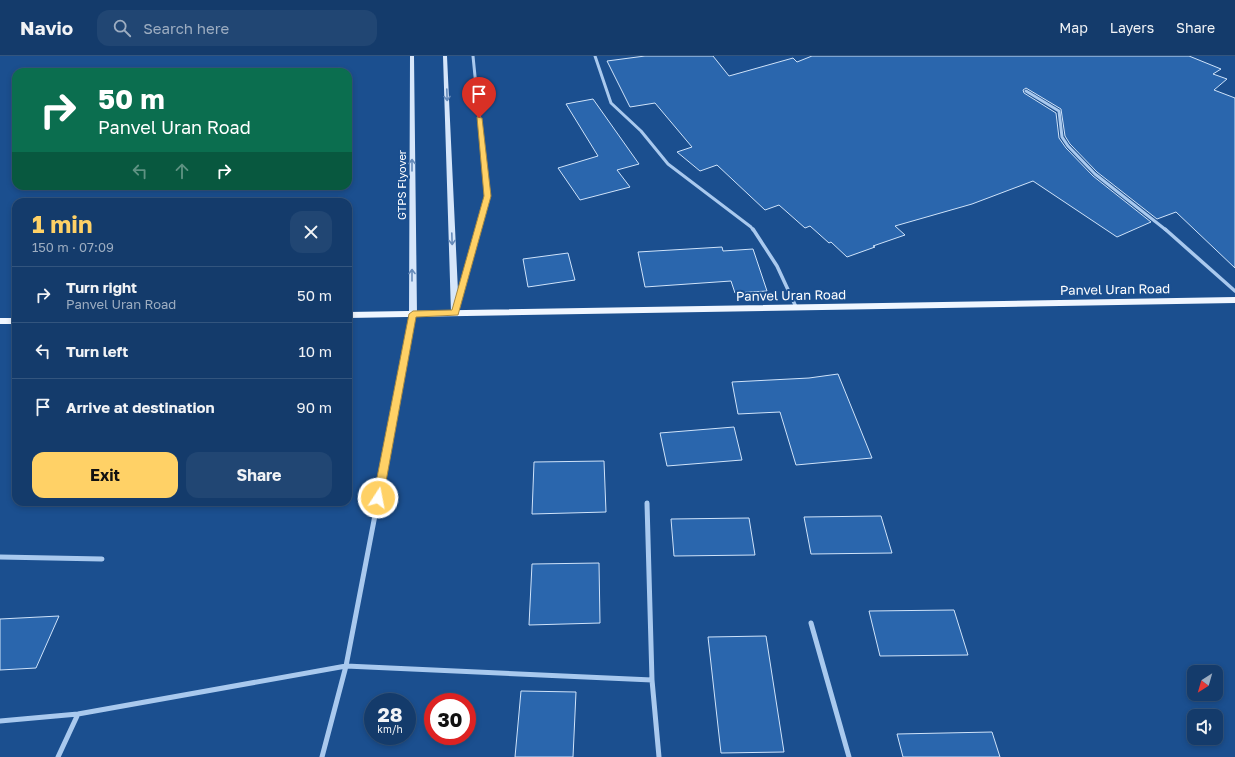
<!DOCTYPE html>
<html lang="en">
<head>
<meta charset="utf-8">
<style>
	body { margin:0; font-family:"Golos Text",sans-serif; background:#214673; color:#f1f3f6; height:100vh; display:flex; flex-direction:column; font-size:15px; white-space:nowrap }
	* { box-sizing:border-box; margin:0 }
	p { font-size:13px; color:#9dadc1 }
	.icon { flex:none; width:22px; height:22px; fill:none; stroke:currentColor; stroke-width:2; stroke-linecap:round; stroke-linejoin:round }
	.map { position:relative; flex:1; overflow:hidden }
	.details { position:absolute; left:12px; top:142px; width:340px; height:308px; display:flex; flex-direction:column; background:#143b6b; border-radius:12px; box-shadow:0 2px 6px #0003,0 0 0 1px #33557e }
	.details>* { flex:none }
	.top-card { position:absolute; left:12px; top:12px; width:340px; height:122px; border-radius:12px; box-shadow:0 2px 6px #0003,0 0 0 1px #33557e; background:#0b6e4f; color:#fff; overflow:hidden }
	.needle { width:26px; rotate:217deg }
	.tools { position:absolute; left:1187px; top:609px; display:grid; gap:8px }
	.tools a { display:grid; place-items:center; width:36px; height:36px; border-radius:8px; background:#143b6b; box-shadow:0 2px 6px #0003,0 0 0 1px #33557e; font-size:20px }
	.speed { position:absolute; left:364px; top:637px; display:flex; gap:8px; font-size:20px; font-weight:700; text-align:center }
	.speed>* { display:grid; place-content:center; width:52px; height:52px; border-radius:50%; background:#143b6b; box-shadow:0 2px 6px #0003,0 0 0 1px #33557e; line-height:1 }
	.speed small { font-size:10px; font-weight:400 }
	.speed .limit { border:6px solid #d22; background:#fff; color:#111 }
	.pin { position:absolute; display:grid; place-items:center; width:34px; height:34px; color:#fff; margin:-41px -17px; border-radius:50% 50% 50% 0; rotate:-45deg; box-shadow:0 0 4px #0007 }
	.pin .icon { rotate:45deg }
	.me { position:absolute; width:44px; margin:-22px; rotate:11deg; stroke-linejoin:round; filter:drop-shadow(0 0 3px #0008) }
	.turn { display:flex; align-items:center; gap:14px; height:84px; padding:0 20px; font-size:18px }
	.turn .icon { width:52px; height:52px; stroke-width:2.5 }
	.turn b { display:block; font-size:28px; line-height:34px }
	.lanes { display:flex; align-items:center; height:38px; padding:0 20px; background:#0003; justify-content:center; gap:20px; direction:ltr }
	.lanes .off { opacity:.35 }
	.round { display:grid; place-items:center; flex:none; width:42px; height:42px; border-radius:12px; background:#214673 }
	.head { display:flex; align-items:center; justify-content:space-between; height:68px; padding:0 20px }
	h1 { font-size:24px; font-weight:700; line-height:30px; color:#ffd166 }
	.cta { display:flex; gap:8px; margin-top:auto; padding:8px 20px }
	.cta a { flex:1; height:46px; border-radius:12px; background:#ffd166; color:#111; font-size:16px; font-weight:700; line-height:46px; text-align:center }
	.cta a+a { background:#214673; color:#f1f3f6 }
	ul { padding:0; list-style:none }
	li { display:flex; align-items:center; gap:12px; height:56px; padding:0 20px; border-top:1px solid #33557e }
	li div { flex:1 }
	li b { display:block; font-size:15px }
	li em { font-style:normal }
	header { display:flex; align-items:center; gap:24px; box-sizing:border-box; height:56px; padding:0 20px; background:#143b6b; border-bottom:1px solid #33557e }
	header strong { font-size:19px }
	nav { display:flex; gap:22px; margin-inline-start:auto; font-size:14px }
	.search { width:280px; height:36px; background:#214673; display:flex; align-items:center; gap:10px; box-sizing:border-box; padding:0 14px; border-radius:12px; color:#9dadc1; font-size:15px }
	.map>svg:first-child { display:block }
</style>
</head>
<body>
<header>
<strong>Navio</strong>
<div class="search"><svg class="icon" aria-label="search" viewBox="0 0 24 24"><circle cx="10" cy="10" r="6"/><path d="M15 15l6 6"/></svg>Search here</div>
<nav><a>Map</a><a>Layers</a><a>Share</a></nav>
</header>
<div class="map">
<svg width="1235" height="701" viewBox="0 0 1235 701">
	<rect width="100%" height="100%" fill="#1b4f8f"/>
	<!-- building -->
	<path fill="#2a66ad" stroke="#cfe3fa" d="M 645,0 L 713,0 L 729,20 L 793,2 L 797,6 L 812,0 L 1189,0 L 1221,13 L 1213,18 L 1227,23 L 1214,34 L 1235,42 L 1235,212 L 1176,156 L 1157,163 L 1097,116 L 1070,88 L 1065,80 L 1061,53 L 1026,32 L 1023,34 L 1024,37 L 1056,57 L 1059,82 L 1066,92 L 1093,120 L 1151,166 L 1117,181 L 1033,125 L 972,148 L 895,170 L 905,179 L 873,190 L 875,191 L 847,201 L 831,186 L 829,187 L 810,170 L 805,172 L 779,149 L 765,154 L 717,109 L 700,115 L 677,96 L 692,91 L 655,47 L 630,51 L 607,5 Z
		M 593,43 L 639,108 L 617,114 L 630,131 L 580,144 L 558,112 L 598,100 L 566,48 Z
		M 722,191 L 723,195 L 753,193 L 767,235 L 735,237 L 731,225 L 645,231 L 638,196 Z
		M 568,197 L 575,224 L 528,231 L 523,203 Z
		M 838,318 L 872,402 L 796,409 L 780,356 L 738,358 L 732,326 L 809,322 Z
		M 734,371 L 742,404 L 667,410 L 660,377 Z
		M 604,405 L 606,456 L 532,458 L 534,406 Z
		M 881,460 L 892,497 L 811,498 L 804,461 Z
		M 749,462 L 755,499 L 674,500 L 671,463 Z
		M 599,507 L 600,567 L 529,569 L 532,508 Z
		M 954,554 L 968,599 L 880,600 L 869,555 Z
		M 59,560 L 36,612 L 0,614 L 0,563 Z
		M 766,580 L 784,696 L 721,697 L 708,581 Z
		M 521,635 L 576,636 L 573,701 L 515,701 Z
		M 992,676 L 1000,701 L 903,701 L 897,678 Z"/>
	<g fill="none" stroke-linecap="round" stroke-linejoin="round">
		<!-- minor-far2 -->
		<path stroke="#a9c9ee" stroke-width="3" d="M 473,0 L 487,140 L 478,174
			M 595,0 L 611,47 L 641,75 L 668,108 L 751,171 L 753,174
			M 1026,35 L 1059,55 L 1062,81 L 1068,90 L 1095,118 L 1166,174"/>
		<!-- minor-far1 -->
		<path stroke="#a9c9ee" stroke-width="3.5" d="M 753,173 L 777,210 L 796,251
			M 1165,173 L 1235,235
			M 457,249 L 478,173
			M 385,403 L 413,258"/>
		<!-- minor -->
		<path stroke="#a9c9ee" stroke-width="5" d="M 647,447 L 652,624
			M 0,501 L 102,503
			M 811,567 L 849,701
			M 0,665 L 78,658 L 346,610 L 652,624 L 659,701
			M 58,701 L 78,658
			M 322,701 L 346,610 L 386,402"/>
		<!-- secondary -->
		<path fill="#d6e6fa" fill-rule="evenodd" d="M 410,0 L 414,0 L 417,258 L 413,261 L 409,258 Z
			M 443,0 L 447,0 L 459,257 L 455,260 L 451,257 Z"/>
		<!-- primary -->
		<path fill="#f0f6ff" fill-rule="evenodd" d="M 1235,241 L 1235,247 L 348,262 L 348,256 Z
			M 0,262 L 16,262 L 16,268 L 0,268 Z"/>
	</g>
	<!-- one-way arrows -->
	<defs><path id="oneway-shaft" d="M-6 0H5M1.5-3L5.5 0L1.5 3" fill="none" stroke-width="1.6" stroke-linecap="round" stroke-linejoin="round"/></defs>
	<g stroke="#668bba">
		<use href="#oneway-shaft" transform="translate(447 39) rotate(88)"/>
		<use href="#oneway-shaft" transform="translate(412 109) rotate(-90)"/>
		<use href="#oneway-shaft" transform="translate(452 183) rotate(88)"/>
		<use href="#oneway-shaft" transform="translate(412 219) rotate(-90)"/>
	</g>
	<!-- route -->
	<path fill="#ffd166" stroke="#a68842" d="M 477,61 L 482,62 L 491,140 L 458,259 L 416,261 L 383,442 L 382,445 L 378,446 L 375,445 L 373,442 L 409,258 L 413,255 L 452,254 L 484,140 Z"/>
	<g text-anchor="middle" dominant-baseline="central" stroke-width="4" stroke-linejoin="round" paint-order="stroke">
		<!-- far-street labels -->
		<g font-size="11" fill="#fff" stroke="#1b4f8f">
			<text transform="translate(401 129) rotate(-90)">GTPS Flyover</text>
		</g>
		<!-- street labels -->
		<g font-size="13" fill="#fff" stroke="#1b4f8f">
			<text transform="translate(1115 233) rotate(-1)">Panvel Uran Road</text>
			<text transform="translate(791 239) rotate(-1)">Panvel Uran Road</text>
		</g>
	</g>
</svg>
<div class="tools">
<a><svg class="needle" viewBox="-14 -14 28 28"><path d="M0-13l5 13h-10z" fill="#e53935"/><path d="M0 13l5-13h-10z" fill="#9dadc1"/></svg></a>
<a><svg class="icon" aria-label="sound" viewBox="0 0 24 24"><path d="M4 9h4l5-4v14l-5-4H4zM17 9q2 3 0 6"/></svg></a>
</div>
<div class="speed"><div>28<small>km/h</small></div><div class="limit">30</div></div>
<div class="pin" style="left:479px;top:62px;background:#d93025"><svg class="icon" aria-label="arrive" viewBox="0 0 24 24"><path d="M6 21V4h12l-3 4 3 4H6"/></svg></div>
<svg class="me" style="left:378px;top:442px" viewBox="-20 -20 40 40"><circle r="17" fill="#ffd166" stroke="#fff" stroke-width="3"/><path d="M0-11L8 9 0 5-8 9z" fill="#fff"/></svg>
<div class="top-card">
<div class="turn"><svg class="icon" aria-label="right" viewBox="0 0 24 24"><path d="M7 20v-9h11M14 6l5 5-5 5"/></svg><div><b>50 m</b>Panvel Uran Road</div></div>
<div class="lanes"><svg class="icon off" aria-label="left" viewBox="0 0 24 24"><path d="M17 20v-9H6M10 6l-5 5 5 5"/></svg><svg class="icon off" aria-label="ahead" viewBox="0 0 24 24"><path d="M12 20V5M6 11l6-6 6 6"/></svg><svg class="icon" aria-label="right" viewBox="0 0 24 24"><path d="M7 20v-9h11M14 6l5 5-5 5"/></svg></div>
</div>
<section class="details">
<div class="head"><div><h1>1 min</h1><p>150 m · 07:09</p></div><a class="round"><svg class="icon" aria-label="close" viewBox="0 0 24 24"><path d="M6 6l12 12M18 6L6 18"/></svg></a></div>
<ul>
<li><svg class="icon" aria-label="right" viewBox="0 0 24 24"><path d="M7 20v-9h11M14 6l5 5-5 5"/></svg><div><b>Turn right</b><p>Panvel Uran Road</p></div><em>50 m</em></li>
<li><svg class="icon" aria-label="left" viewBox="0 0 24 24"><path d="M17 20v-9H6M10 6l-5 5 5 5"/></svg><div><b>Turn left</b></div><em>10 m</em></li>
<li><svg class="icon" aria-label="arrive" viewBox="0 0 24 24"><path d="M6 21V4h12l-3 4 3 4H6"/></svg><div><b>Arrive at destination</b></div><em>90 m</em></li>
</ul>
<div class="cta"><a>Exit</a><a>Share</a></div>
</section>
</div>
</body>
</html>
